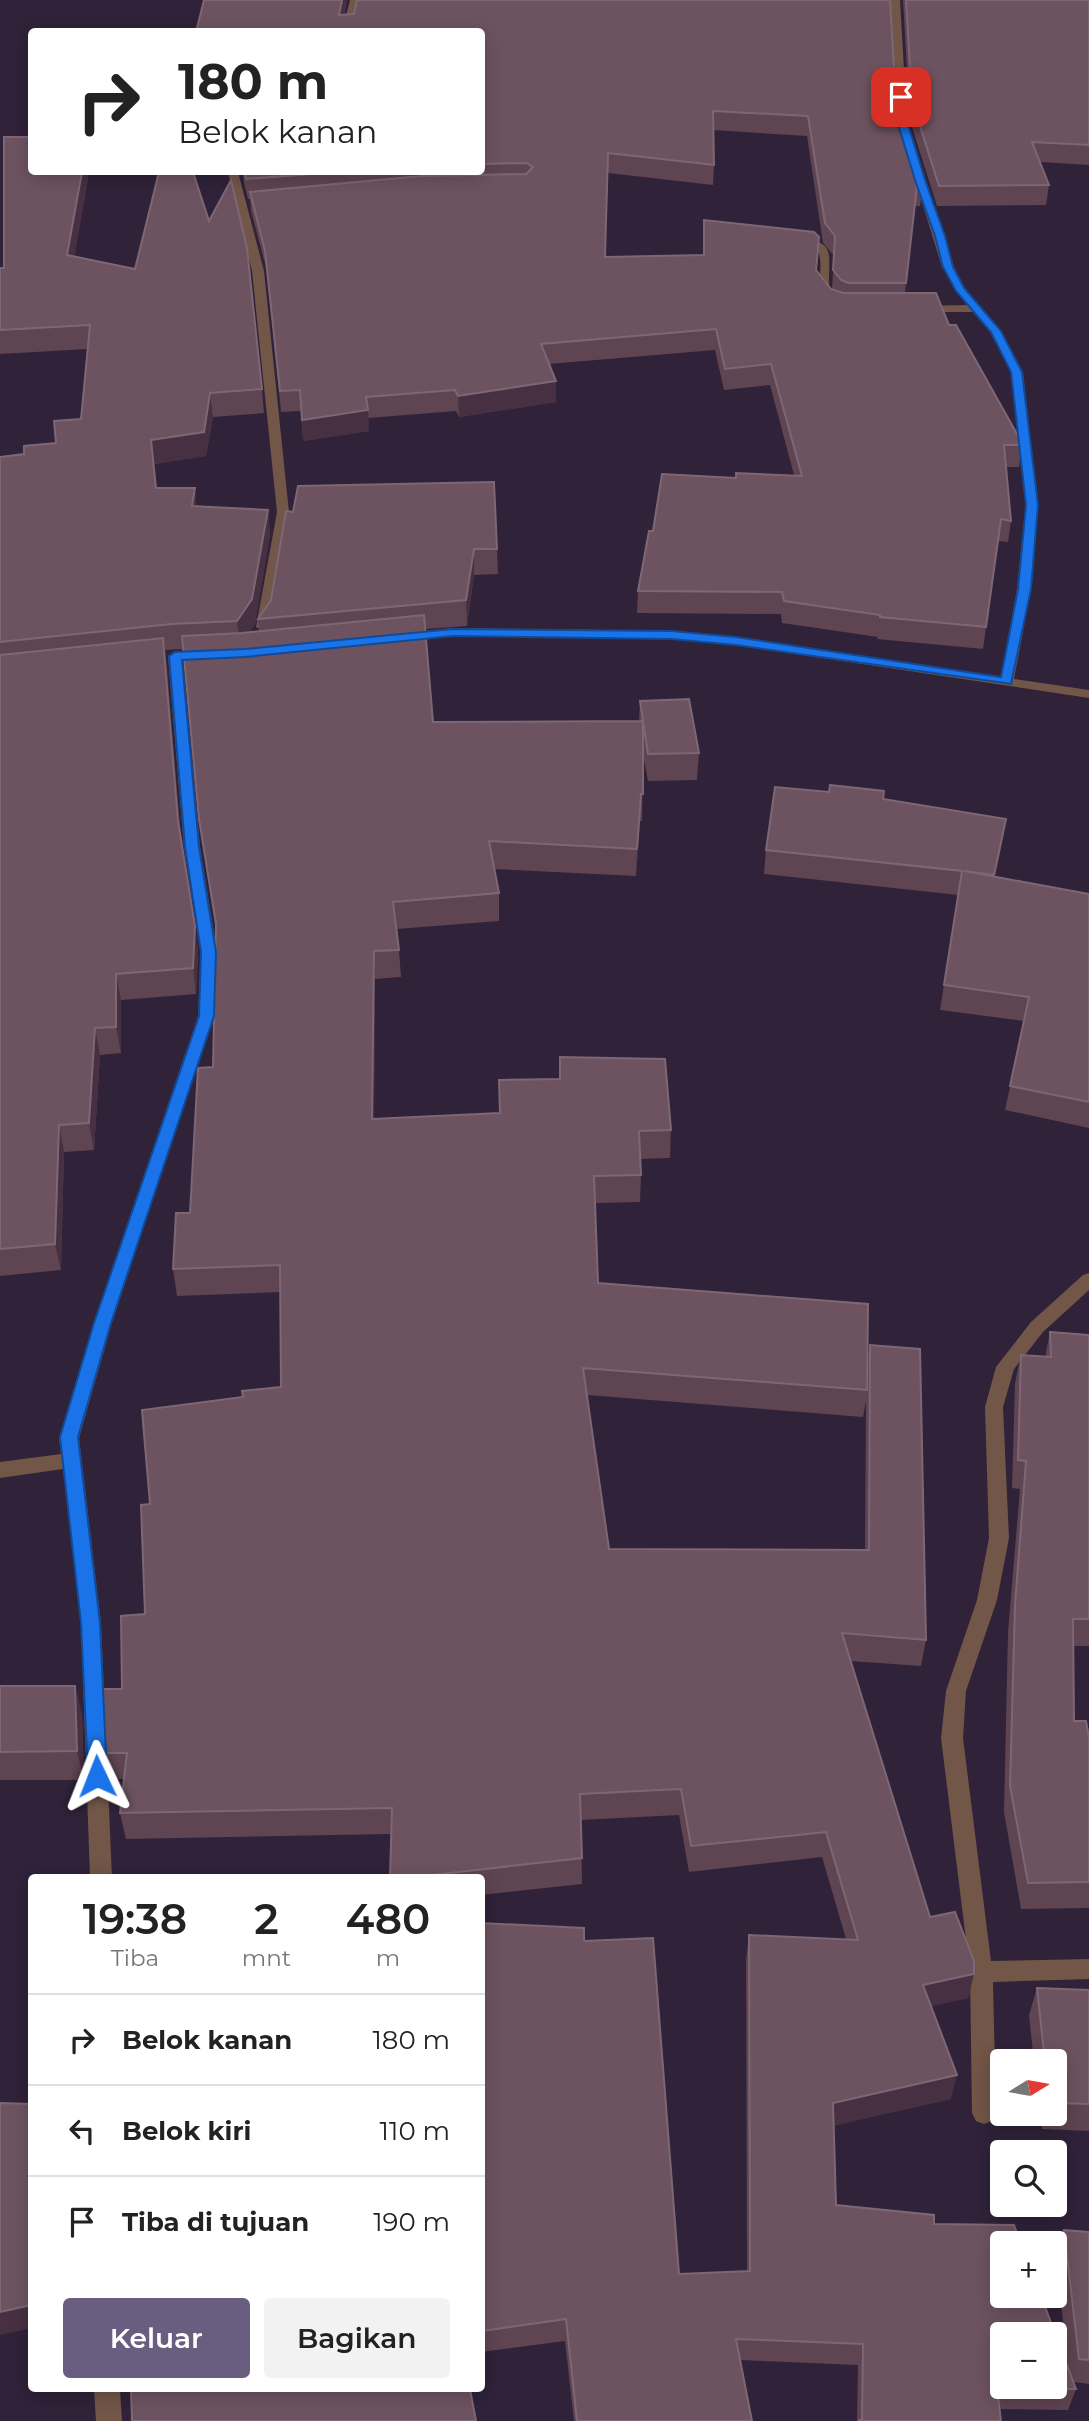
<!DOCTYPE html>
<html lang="id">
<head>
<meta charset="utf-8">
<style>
	body { margin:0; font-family:Montserrat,sans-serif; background:#f2f2f2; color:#222; height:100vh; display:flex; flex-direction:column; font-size:26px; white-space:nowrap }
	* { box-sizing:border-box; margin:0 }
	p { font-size:23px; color:#767676 }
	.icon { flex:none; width:38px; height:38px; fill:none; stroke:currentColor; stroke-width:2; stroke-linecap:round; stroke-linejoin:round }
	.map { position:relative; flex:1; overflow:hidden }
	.details { position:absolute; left:28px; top:1874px; width:457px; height:518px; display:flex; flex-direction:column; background:#fff; border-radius:7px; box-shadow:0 4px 18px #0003 }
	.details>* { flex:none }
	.guide { position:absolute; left:28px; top:28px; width:457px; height:147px; border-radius:7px; box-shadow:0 4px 18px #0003; background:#fff; color:#222; overflow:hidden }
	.needle { width:46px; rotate:79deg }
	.controls { position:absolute; left:990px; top:2049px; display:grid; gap:14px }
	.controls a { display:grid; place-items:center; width:77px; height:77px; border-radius:7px; background:#fff; box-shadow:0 4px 18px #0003; font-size:35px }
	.pin { position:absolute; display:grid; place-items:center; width:60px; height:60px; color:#fff; margin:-30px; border-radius:14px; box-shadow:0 4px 10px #0006 }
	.me { position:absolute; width:77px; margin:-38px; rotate:358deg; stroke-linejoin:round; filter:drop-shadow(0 0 5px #0008) }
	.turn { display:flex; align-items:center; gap:24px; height:147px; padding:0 35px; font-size:32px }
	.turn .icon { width:91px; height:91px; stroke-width:2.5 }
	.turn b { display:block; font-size:49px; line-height:60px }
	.eta { display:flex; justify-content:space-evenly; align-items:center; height:119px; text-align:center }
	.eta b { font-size:42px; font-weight:600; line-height:49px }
	.cta { display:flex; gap:14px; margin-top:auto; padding:14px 35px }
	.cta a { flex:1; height:80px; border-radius:7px; background:#6a5e80; color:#fff; font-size:28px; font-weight:600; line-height:80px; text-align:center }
	.cta a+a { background:#f2f2f2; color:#222 }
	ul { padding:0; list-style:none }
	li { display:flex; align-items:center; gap:21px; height:91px; padding:0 35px; border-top:2px solid #e0e0e0 }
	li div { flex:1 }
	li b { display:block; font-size:26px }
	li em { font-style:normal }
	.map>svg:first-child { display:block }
</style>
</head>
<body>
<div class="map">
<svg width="1089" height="2421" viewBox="0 0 1089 2421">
	<rect width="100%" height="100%" fill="#2f2239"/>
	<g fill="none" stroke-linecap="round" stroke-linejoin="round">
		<!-- minor -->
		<path fill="#725647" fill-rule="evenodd" d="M 350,0 L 360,0 L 352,32 L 342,32 Z
			M 890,0 L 900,0 L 907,121 L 954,267 L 965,288 L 1001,331 L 1023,372 L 1038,505 L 1031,589 L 1014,679 L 1089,690 L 1089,698 L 736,645 L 671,639 L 453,636 L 399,640 L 399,634 L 404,633 L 453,628 L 671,631 L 736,637 L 1001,677 L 1017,589 L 1026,505 L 1011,372 L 990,332 L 973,312 L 921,312 L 915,309 L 921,306 L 967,305 L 942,267 L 897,121 Z
			M 228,172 L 238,172 L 264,271 L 289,512 L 270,627 L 263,631 L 256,627 L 277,512 L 252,271 Z
			M 797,237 C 835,243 829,249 829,282 C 829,290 834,297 833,303 L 825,303 C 813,283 826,268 817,249 L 793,242 L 793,238 Z
			M 175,652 L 182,656 L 200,847 L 217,952 L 214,1016 L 112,1323 L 79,1438 L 101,1623 L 112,1878 L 90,1878 L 81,1623 L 63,1469 L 0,1478 L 0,1462 L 61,1454 L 59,1438 L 94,1323 L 198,1016 L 201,952 L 184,847 L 168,656 Z
			M 1089,1273 L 1089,1290 L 1043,1332 L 1014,1369 L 1003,1407 L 1009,1538 L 997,1600 L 966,1691 L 963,1738 L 991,1961 L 1089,1959 L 1089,1979 L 993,1982 L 996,2113 L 992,2121 L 984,2124 L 976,2121 L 972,2113 L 970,1972 L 941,1738 L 946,1691 L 977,1600 L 989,1538 L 985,1407 L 996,1367 L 1031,1322 L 1083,1275 Z
			M 94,2389 L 120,2389 L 122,2421 L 96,2421 Z"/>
	</g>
	<!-- wall -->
	<path fill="#5f4451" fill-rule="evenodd" d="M 204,0 L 347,0 L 344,15 L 354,14 L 357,0 L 890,0 L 896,102 L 923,186 L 920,206 L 915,206 L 905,293 L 936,293 L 949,325 L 956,325 L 1022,443 L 1019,467 L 1006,467 L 1011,521 L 1008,542 L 998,541 L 983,649 L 877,639 L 878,637 L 782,623 L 781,614 L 637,613 L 638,591 L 649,531 L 653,531 L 662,474 L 736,478 L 736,473 L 794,475 L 770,385 L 724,390 L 715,350 L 549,364 L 556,381 L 556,402 L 459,417 L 456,411 L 368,418 L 369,431 L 303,441 L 301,411 L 281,412 L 267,271 L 251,211 L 250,199 L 248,199 L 244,183 L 243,172 L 421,172 L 419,176 L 431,176 L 431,172 L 481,172 L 481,32 L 196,32 ZM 713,130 L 807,136 L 823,243 L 834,256 L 832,289 L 816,271 L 819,237 L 814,232 L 704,220 L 703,255 L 605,257 L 608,173 L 713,185 L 714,165 Z
		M 903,0 L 1089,0 L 1089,165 L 1040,162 L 1049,185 L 1046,205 L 937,206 L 910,121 Z
		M 32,172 L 89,172 L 74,257 L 262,389 L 264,413 L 213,417 L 206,456 L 154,464 L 156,488 L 197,506 L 268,510 L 270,535 L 255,624 L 249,632 L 259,631 L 258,619 L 271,600 L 286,511 L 497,549 L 498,574 L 474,575 L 467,626 L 425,629 L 433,722 L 639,721 L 640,701 L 699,753 L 697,780 L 648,781 L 643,755 L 642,821 L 640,821 L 636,876 L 494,869 L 499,893 L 499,921 L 397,929 L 399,950 L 401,977 L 375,979 L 374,1119 L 671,1130 L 670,1158 L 640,1159 L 641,1175 L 640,1202 L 595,1203 L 598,1283 L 867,1361 L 870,1345 L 926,1640 L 921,1666 L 850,1661 L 930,1917 L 974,1974 L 968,1998 L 931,2006 L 951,2099 L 834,2125 L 836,2205 L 934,2224 L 1068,2368 L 1056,2255 L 1064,2230 L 1089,2232 L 1089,2384 L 1074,2382 L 1076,2389 L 1068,2410 L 999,2409 L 1001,2421 L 857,2421 L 858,2365 L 740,2360 L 752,2421 L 574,2421 L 565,2341 L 481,2352 L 481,1923 L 584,1941 L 679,2274 L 747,2271 L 746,1960 L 749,1935 L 846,1939 L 822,1857 L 689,1872 L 679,1815 L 581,1820 L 582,1884 L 481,1895 L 481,1878 L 390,1878 L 391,1834 L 126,1839 L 120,1813 L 124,1779 L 110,1779 L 104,1753 L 122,1689 L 145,1614 L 150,1504 L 243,1397 L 281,1387 L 280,1292 L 177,1296 L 173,1269 L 190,1213 L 213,1067 L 216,930 L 199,819 L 183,649 L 165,650 L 181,837 L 198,952 L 196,994 L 121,1000 L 121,1053 L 100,1055 L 94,1150 L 64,1152 L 61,1270 L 0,1276 L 0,457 L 24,454 L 56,443 L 81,419 L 88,349 L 0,354 L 0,268 L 4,268 ZM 587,1395 L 863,1417 L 866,1401 L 865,1550 L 609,1549 Z
		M 883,799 L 1002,843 L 995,877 L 1089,894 L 1089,1128 L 1005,1110 L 1024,1021 L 940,1010 L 958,895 L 764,874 L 766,850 Z
		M 1050,1332 L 1089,1335 L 1089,1646 L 1073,1646 L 1074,1721 L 1089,1737 L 1089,1908 L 1021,1909 L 1004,1812 L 1008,1632 L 1020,1489 L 1012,1488 L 1015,1383 L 1021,1355 L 1045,1357 Z
		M 0,1686 L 75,1686 L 82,1715 L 84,1780 L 0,1780 Z
		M 1037,1988 L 1089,1990 L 1089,2131 L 1042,2129 L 1040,2114 L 1055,2114 L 1055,2062 L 1034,2062 L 1029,2015 Z"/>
	<!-- shaded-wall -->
	<path fill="#463041" d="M 342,0 L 347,0 L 340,32 L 339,15 Z
		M 82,172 L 89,172 L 71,279 L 67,255 Z
		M 415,172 L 421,172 L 415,185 Z
		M 556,381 L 556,402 L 459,417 L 458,396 Z
		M 210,393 L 213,417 L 206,456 L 154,464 L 159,513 L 151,440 Z
		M 368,410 L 369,431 L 303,441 L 302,420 Z
		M 195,488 L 197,512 L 192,506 Z
		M 268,510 L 270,535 L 255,624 L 240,646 L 237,621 Z
		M 474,549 L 474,575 L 467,626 L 466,600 Z
		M 163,638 L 167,664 L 181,847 L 178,821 Z
		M 641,794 L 640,821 L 636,876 L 637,849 Z
		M 1006,819 L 1002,843 L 990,899 L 994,875 Z
		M 195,926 L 198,952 L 196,994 L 193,968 Z
		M 374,951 L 375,979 L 374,1147 L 372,1119 Z
		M 116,974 L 121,1000 L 121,1053 L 116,1027 Z
		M 95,1028 L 100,1055 L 94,1150 L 89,1123 Z
		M 59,1125 L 64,1152 L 61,1270 L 55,1244 Z
		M 75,1686 L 82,1715 L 84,1780 L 77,1751 Z
		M 974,1974 L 968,1998 L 917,2009 L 923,1985 Z
		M 957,2075 L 951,2099 L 829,2127 L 833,2103 Z
		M 32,2305 L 32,2328 L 0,2335 L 0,2312 Z"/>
	<!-- building -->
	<path fill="#6d5360" stroke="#7e6774" stroke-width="2" fill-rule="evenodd" d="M 204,0 L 342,0 L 339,15 L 354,14 L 357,0 L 890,0 L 896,102 L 923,186 L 917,186 L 906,283 L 848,283 L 841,280 L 833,270 L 835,236 L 825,223 L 808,116 L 713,111 L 714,165 L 608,153 L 605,257 L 704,255 L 704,220 L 814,232 L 819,237 L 816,270 L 831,289 L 843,293 L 936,293 L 949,325 L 956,325 L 1022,443 L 1022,445 L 1004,445 L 1011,521 L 1001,519 L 986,627 L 880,617 L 880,615 L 784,601 L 782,592 L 638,591 L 649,531 L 653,531 L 662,474 L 736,478 L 736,473 L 802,476 L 771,364 L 725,369 L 716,329 L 541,344 L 556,381 L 458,396 L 455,390 L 366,397 L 368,410 L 302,420 L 300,390 L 280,391 L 265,251 L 250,192 L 421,176 L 526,174 L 533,167 L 526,163 L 481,164 L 481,32 L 196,32 Z
		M 906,0 L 1089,0 L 1089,145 L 1032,142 L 1049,185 L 939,186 L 912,101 Z
		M 4,137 L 32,137 L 32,172 L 82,172 L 67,255 L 135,269 L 159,172 L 193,172 L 209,221 L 231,180 L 247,248 L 262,389 L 210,393 L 204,432 L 151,440 L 156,488 L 195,488 L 192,506 L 268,510 L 252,599 L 237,621 L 172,624 L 0,642 L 0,457 L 24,454 L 24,446 L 56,443 L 54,421 L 81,419 L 90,325 L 0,330 L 0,268 L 4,268 Z
		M 244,172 L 338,172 L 246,179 Z
		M 494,482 L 497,549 L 474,549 L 466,600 L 258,619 L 271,600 L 286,511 L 293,512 L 298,486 Z
		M 424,615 L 433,722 L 643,721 L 640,701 L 689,699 L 699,753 L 648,754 L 643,721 L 643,794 L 641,794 L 637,849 L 489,841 L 499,893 L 393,902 L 399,950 L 374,951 L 372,1119 L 500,1113 L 499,1080 L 560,1079 L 560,1057 L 665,1059 L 671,1130 L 639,1131 L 641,1175 L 594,1176 L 598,1283 L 868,1304 L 867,1390 L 583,1368 L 609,1549 L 869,1550 L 870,1345 L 920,1349 L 926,1640 L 842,1633 L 930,1917 L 955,1912 L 974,1961 L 974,1974 L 923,1985 L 957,2075 L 833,2103 L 836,2205 L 934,2215 L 934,2224 L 1014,2225 L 1021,2244 L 1003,2244 L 1003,2296 L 1041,2296 L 1076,2389 L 997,2388 L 1001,2421 L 858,2421 L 862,2419 L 863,2344 L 736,2339 L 752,2421 L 577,2421 L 566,2319 L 481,2331 L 481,1923 L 584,1928 L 584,1941 L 653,1938 L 679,2274 L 750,2271 L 749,1935 L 858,1940 L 826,1832 L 691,1846 L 681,1789 L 580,1794 L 582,1858 L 405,1878 L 390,1878 L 392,1808 L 120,1813 L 127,1753 L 104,1753 L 102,1689 L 122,1689 L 121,1616 L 145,1614 L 141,1505 L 150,1504 L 142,1410 L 243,1397 L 242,1391 L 281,1387 L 280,1265 L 173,1269 L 176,1213 L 190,1213 L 198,1068 L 213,1067 L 216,924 L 199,819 L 182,636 L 242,633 ZM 1003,2334 L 1055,2334 L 1055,2387 L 1003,2387 Z
		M 163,638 L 178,821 L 195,926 L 193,968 L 116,974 L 116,1027 L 95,1028 L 89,1123 L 59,1125 L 55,1244 L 0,1249 L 0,655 Z
		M 830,785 L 884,791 L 883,799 L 1006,819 L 994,875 L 964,871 L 1089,894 L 1089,1102 L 1010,1086 L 1029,997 L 944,985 L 962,871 L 766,850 L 775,787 L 829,792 Z
		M 1050,1332 L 1089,1335 L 1089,1619 L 1073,1619 L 1074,1721 L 1086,1721 L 1089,1737 L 1089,1882 L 1028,1883 L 1010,1786 L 1015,1605 L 1026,1461 L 1018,1460 L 1021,1355 L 1051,1357 Z
		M 0,1686 L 75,1686 L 77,1751 L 0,1752 Z
		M 1037,1988 L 1089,1990 L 1089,2104 L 1055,2103 L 1055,2062 L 1045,2062 Z
		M 0,2103 L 32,2104 L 32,2305 L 0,2312 Z
		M 1064,2230 L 1089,2232 L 1089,2360 L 1079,2359 Z
		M 131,2389 L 470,2389 L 476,2421 L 132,2421 Z"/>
	<!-- route -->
	<path fill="#1a73e8" stroke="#114b97" stroke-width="2" d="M 901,94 L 905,97 L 907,121 L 926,183 L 945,236 L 953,267 L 964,288 L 1001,331 L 1022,372 L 1038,505 L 1031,589 L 1011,684 L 736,645 L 671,639 L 453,636 L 245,657 L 182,660 L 199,847 L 216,952 L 214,1016 L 111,1323 L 78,1437 L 100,1623 L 107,1776 L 104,1782 L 97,1785 L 91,1782 L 88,1776 L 81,1623 L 60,1437 L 94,1323 L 199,1016 L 201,952 L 185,847 L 169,656 L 175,652 L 245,649 L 453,629 L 671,631 L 736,637 L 1001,677 L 1018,589 L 1026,505 L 1011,372 L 991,332 L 956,291 L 943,267 L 935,236 L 916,183 L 897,121 L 896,97 Z"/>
</svg>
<div class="controls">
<a><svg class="needle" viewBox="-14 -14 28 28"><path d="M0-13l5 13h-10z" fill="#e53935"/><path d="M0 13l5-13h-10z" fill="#767676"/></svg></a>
<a><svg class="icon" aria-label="search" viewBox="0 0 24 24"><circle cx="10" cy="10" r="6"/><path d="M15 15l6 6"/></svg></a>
<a>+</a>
<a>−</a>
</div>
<div class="pin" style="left:901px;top:97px;background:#d93025"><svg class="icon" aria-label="arrive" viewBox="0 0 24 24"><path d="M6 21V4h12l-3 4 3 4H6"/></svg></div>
<svg class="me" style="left:97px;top:1776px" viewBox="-20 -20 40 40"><path d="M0-17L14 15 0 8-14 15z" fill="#1a73e8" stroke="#fff" stroke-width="4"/></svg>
<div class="guide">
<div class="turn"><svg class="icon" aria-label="right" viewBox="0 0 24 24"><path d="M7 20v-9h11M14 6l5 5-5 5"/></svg><div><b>180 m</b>Belok kanan</div></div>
</div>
<section class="details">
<div class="eta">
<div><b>19:38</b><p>Tiba</p></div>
<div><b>2</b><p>mnt</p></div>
<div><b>480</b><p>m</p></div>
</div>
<ul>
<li><svg class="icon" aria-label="right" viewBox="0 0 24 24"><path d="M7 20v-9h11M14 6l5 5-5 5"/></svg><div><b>Belok kanan</b></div><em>180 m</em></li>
<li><svg class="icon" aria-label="left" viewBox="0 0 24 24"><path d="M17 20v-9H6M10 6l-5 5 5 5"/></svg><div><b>Belok kiri</b></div><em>110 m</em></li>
<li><svg class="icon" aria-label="arrive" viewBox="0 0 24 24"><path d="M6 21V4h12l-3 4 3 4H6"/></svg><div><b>Tiba di tujuan</b></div><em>190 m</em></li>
</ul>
<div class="cta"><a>Keluar</a><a>Bagikan</a></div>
</section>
</div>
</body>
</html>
